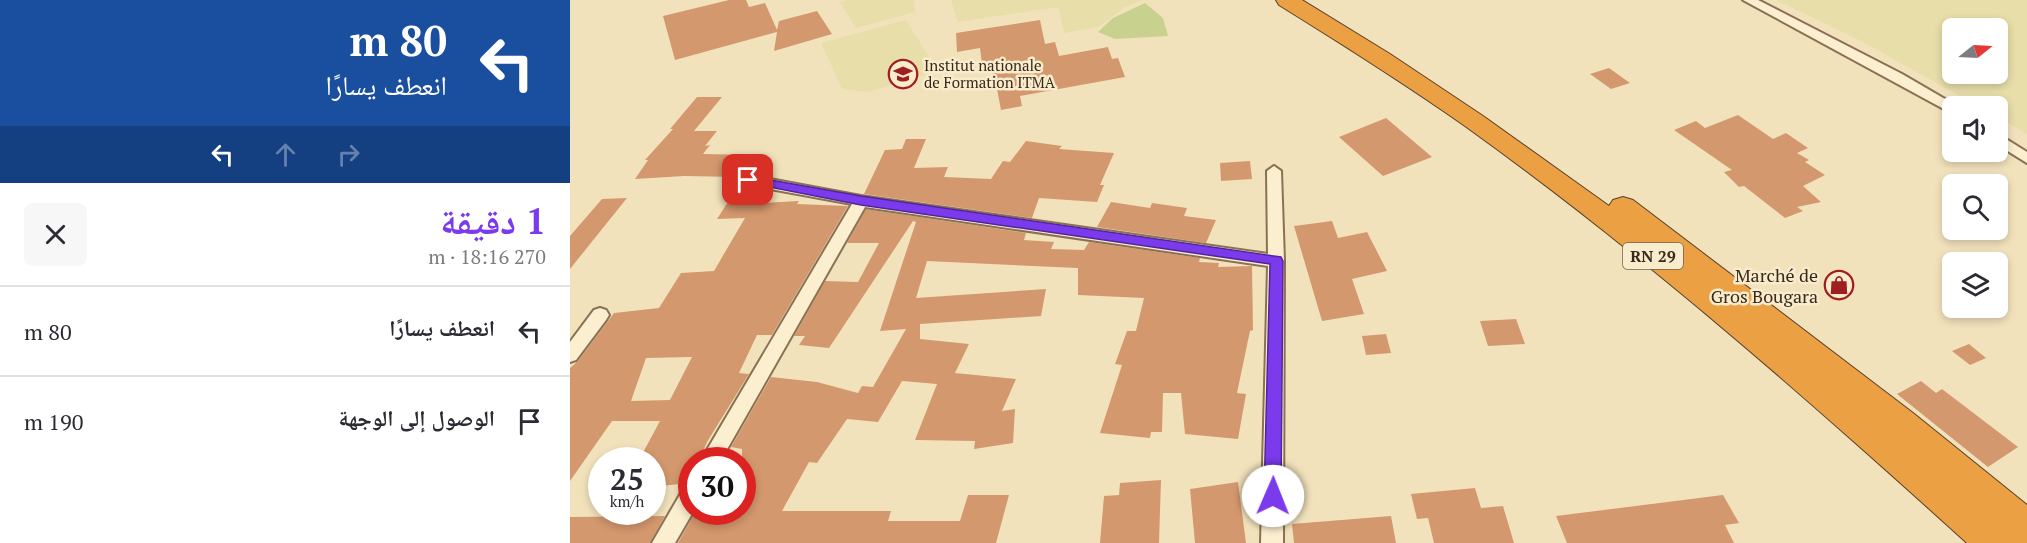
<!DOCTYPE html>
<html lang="ar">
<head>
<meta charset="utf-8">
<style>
	body { margin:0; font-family:"PT Serif","Noto Naskh Arabic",serif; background:#f7f7f7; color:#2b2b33; direction:rtl; height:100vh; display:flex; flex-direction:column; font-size:22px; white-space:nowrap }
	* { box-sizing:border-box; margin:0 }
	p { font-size:20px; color:#7c7c81 }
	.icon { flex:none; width:33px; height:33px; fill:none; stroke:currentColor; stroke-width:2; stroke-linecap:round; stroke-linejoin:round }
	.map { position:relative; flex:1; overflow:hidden; direction:ltr }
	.drawer { display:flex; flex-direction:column; background:#fff; width:570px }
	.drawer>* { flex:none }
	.hud { background:#1a4fa0; color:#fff; overflow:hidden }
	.needle { width:39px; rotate:72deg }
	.controls { position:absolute; left:1372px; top:18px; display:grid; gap:12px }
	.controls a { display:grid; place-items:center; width:66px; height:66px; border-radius:9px; background:#fff; box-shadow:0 3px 9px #0003; font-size:30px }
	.speed { position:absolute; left:18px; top:447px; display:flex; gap:12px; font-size:30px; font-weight:700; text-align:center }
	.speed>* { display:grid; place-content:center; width:78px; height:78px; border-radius:50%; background:#fff; box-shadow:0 3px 9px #0003; line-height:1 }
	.speed small { font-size:15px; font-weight:400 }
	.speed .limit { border:9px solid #d22; background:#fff; color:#111 }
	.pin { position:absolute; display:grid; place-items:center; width:51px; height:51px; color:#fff; margin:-26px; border-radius:12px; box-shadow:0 3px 9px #0006 }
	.me { position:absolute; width:66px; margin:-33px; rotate:1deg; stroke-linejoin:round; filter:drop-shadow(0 0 4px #0008) }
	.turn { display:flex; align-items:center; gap:21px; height:126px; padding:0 24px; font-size:27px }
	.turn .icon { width:78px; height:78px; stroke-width:2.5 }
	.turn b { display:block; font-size:42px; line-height:51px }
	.lanes { display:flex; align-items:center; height:57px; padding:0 24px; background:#0003; justify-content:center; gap:30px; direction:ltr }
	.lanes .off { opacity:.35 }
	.round { display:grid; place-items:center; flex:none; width:63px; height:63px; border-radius:9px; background:#f7f7f7 }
	.head { display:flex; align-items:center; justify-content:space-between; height:102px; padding:0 24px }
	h1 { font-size:36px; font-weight:700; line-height:45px; color:#7c3aed }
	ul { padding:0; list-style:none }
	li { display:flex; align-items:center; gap:18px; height:90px; padding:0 24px; border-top:2px solid #e1e1e2 }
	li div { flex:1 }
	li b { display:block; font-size:22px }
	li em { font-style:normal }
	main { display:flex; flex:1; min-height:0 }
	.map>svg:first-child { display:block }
</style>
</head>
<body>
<main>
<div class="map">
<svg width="1457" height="543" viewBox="0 0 1457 543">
	<rect width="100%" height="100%" fill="#f2e2bc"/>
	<!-- farmland -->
	<path fill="#e8dea9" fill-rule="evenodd" d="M 277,0 L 344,0 L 345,12 L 286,28 L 270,2 Z
		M 381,0 L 573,0 L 555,7 L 528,27 L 494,33 L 488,7 L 388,22 Z
		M 1206,0 L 1457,0 L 1457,134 L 1428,117 L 1428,106 L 1408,106 L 1289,40 ZM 1383,28 L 1428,28 L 1428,74 L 1383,74 Z
		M 336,20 L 368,71 L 298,92 L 272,89 L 251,43 Z"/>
	<!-- green -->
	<path fill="#c9d18f" d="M 575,3 L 593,18 L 598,36 L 545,39 L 528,32 L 543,18 Z"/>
	<!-- building -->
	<path fill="#d4986e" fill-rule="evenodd" d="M 159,0 L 176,0 L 179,7 L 195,3 L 207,30 L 209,21 L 247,11 L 262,34 L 204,51 L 207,32 L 105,60 L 93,16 Z
		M 470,20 L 475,44 L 485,42 L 489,56 L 538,47 L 542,59 L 548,58 L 555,77 L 450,96 L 452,106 L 431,110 L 427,89 L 424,90 L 422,62 L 412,64 L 410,48 L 387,52 L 386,33 Z
		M 1039,68 L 1060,83 L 1041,89 L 1020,74 Z
		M 127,97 L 152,97 L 124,131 L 147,131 L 135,146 L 140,145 L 133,154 L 186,155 L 168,177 L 114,176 L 65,179 L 78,160 L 75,160 L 103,129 L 100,129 Z
		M 1168,115 L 1203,139 L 1216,133 L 1238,148 L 1227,153 L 1239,160 L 1235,162 L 1255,175 L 1233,186 L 1251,202 L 1227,207 L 1233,211 L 1215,218 L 1174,186 L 1169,187 L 1154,172 L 1162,170 L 1104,130 L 1126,121 L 1135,128 Z
		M 816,118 L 862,157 L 813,176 L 769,137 Z
		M 336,139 L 356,139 L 344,168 L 378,167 L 374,177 L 421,179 L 433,161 L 440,162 L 456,141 L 492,146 L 489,149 L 544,153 L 530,185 L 534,185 L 527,202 L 469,198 L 462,218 L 294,194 L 315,150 L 332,149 Z
		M 680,161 L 682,179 L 651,181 L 650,163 Z
		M 198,193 L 192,203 L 229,201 L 227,204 L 278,206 L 202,335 L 187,335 L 169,373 L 179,374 L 137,442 L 129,460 L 122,460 L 122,476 L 119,483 L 82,487 L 82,460 L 69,460 L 90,421 L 42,421 L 0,481 L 0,368 L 8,361 L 44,313 L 89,308 L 111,273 L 144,271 L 175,218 L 147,219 L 163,194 ZM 122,357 L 100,400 L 61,401 L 76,358 Z
		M 57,198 L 0,269 L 0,236 L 32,199 Z
		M 541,202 L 580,208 L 582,203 L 617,208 L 614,216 L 646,220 L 636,243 L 527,227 Z
		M 296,209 L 456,233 L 454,240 L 484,242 L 481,249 L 514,250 L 519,242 L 630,258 L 629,262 L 649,263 L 648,267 L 682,266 L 683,330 L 680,331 L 667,393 L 676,394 L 668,439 L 615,434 L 611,393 L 593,393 L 592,432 L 581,432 L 580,438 L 530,433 L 552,365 L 545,364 L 557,331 L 566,331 L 574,298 L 508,295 L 508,268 L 357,261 L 346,298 L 476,289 L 471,316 L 350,324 L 350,339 L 399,344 L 385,373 L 446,379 L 432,411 L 445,409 L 443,443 L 404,449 L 405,441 L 345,440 L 367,384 L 332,381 L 308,422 L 277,419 L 247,463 L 239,462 L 212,511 L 321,511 L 318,521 L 390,521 L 398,495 L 439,495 L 426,543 L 108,543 L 123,516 L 172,516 L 172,449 L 161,447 L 201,377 L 247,382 L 288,393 L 292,386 L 303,387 L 336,329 L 310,331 L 346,222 L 343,221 L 259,348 L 229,345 L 235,336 L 224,336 L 255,281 L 288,282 L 309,243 L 277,243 Z
		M 762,221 L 768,238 L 797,232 L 817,271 L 782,279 L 794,314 L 752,321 L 724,226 Z
		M 946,319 L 955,344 L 918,346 L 910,321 Z
		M 816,334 L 821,353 L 796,355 L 792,336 Z
		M 1399,344 L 1416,358 L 1400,365 L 1382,351 Z
		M 1351,381 L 1366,393 L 1372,389 L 1448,447 L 1418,467 L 1327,394 Z
		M 591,480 L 589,543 L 530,543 L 534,496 L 549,495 L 550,483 Z
		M 668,482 L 676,543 L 625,543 L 620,489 Z
		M 905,488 L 911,508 L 933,506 L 944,543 L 864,543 L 858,518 L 847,519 L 841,494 Z
		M 1153,495 L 1169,523 L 1155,525 L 1164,543 L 997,543 L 986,516 Z
		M 95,516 L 80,543 L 0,543 L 0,517 Z
		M 821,516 L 826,543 L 724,543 L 722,524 Z"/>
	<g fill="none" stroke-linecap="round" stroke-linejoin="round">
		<!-- street casing -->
		<g stroke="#8b7154" stroke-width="4">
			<path id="street" d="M 1173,0 L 1188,0 L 1332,74 L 1387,106 L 1383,106 L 1383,114 Z
				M 1428,134 L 1457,152 L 1457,163 L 1428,145 Z
				M 704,166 L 711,171 L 714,261 L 713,543 L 691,543 L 698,266 L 295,207 L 151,460 L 131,460 L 282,204 L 178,185 L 171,180 L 173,177 L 178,175 L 291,196 L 698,254 L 697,171 Z
				M 30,308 L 36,310 L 39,315 L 36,320 L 6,360 L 0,362 L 0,342 L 24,310 Z
				M 122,484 L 123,512 L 105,543 L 82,543 L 115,486 Z"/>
		</g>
		<!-- highway casing -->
		<g stroke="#583f29" stroke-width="2">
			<path id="highway" d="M 706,0 L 732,0 L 820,54 L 913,116 L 1039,206 L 1043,200 L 1053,197 L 1063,200 L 1343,413 L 1457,505 L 1457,543 L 1397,543 C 1236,397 1072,253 895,126 C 835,84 772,44 709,5 Z"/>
		</g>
		<!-- street -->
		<use href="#street" fill="#fcefd0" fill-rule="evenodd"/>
		<!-- highway -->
		<use href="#highway" fill="#eba143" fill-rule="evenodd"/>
	</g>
	<!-- route -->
	<path fill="#7c3aed" stroke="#51269a" stroke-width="1.5" d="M 178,176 L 291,196 L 711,257 L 713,261 L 711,496 L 709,501 L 703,504 L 697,501 L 694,496 L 700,264 L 291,205 L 174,182 L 172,180 Z"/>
	<!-- icons -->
	<defs>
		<g id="university-ring" transform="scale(1.5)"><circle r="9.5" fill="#f9eccc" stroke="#a01e1f" stroke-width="1.5"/><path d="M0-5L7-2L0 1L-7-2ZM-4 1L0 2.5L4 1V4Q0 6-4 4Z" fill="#a01e1f"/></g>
		<g id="shop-ring" transform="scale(1.5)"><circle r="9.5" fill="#f9eccc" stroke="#a01e1f" stroke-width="1.5"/><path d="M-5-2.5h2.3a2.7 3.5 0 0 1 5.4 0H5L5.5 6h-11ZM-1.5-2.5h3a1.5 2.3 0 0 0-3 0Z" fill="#a01e1f"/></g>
	</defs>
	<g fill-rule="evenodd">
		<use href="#university-ring" x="333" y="74"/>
		<use href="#shop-ring" x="1269" y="285"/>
	</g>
	<g text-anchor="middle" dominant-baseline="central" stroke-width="5" stroke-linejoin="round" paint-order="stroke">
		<!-- far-poi labels -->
		<g font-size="15" fill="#39291a" stroke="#f9eccc" text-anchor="start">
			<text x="354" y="65">Institut nationale<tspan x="354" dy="17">de Formation ITMA</tspan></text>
		</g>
		<!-- shield labels -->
		<rect fill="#f9eccc" stroke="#73644f" stroke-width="1.5" x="1053" y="243" width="60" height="26" rx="4.5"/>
		<g font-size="16" font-weight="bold" fill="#39291a">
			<text x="1083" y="256">RN 29</text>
		</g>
		<!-- poi labels -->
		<g font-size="18" fill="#39291a" stroke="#f9eccc" text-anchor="end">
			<text x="1248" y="275">Marché de<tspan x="1248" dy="21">Gros Bougara</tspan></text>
		</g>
	</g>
</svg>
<div class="controls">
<a><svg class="needle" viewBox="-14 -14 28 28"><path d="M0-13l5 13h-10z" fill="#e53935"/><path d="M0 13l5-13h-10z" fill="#7c7c81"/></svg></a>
<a><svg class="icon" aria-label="sound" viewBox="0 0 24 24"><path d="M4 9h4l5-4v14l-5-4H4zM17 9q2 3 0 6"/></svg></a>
<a><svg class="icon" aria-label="search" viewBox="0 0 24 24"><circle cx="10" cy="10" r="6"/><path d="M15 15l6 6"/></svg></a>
<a><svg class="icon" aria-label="layers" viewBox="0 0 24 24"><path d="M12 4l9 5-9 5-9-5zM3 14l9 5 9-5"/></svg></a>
</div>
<div class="speed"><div>25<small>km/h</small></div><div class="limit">30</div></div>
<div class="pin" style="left:178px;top:180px;background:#d93025"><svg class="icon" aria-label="arrive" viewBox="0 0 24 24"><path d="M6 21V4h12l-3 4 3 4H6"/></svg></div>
<svg class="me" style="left:703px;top:496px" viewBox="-20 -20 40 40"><circle r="19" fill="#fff"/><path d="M0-13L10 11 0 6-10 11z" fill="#7c3aed"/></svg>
</div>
<section class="drawer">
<div class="hud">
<div class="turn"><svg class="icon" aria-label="left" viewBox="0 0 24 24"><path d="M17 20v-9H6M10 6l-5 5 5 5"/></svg><div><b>80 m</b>انعطف يسارًا</div></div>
<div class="lanes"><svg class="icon" aria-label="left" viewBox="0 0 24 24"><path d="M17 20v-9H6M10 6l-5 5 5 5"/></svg><svg class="icon off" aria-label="ahead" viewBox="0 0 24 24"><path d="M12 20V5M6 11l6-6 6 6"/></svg><svg class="icon off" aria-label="right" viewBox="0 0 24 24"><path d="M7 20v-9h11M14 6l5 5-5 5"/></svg></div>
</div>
<div class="head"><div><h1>1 دقيقة</h1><p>270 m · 18:16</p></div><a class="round"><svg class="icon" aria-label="close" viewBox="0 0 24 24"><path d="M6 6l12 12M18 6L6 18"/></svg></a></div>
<ul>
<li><svg class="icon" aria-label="left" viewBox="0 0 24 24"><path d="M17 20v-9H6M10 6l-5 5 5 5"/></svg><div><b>انعطف يسارًا</b></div><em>80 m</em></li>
<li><svg class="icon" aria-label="arrive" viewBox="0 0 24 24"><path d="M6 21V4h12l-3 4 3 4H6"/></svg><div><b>الوصول إلى الوجهة</b></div><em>190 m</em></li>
</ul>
</section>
</main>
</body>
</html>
